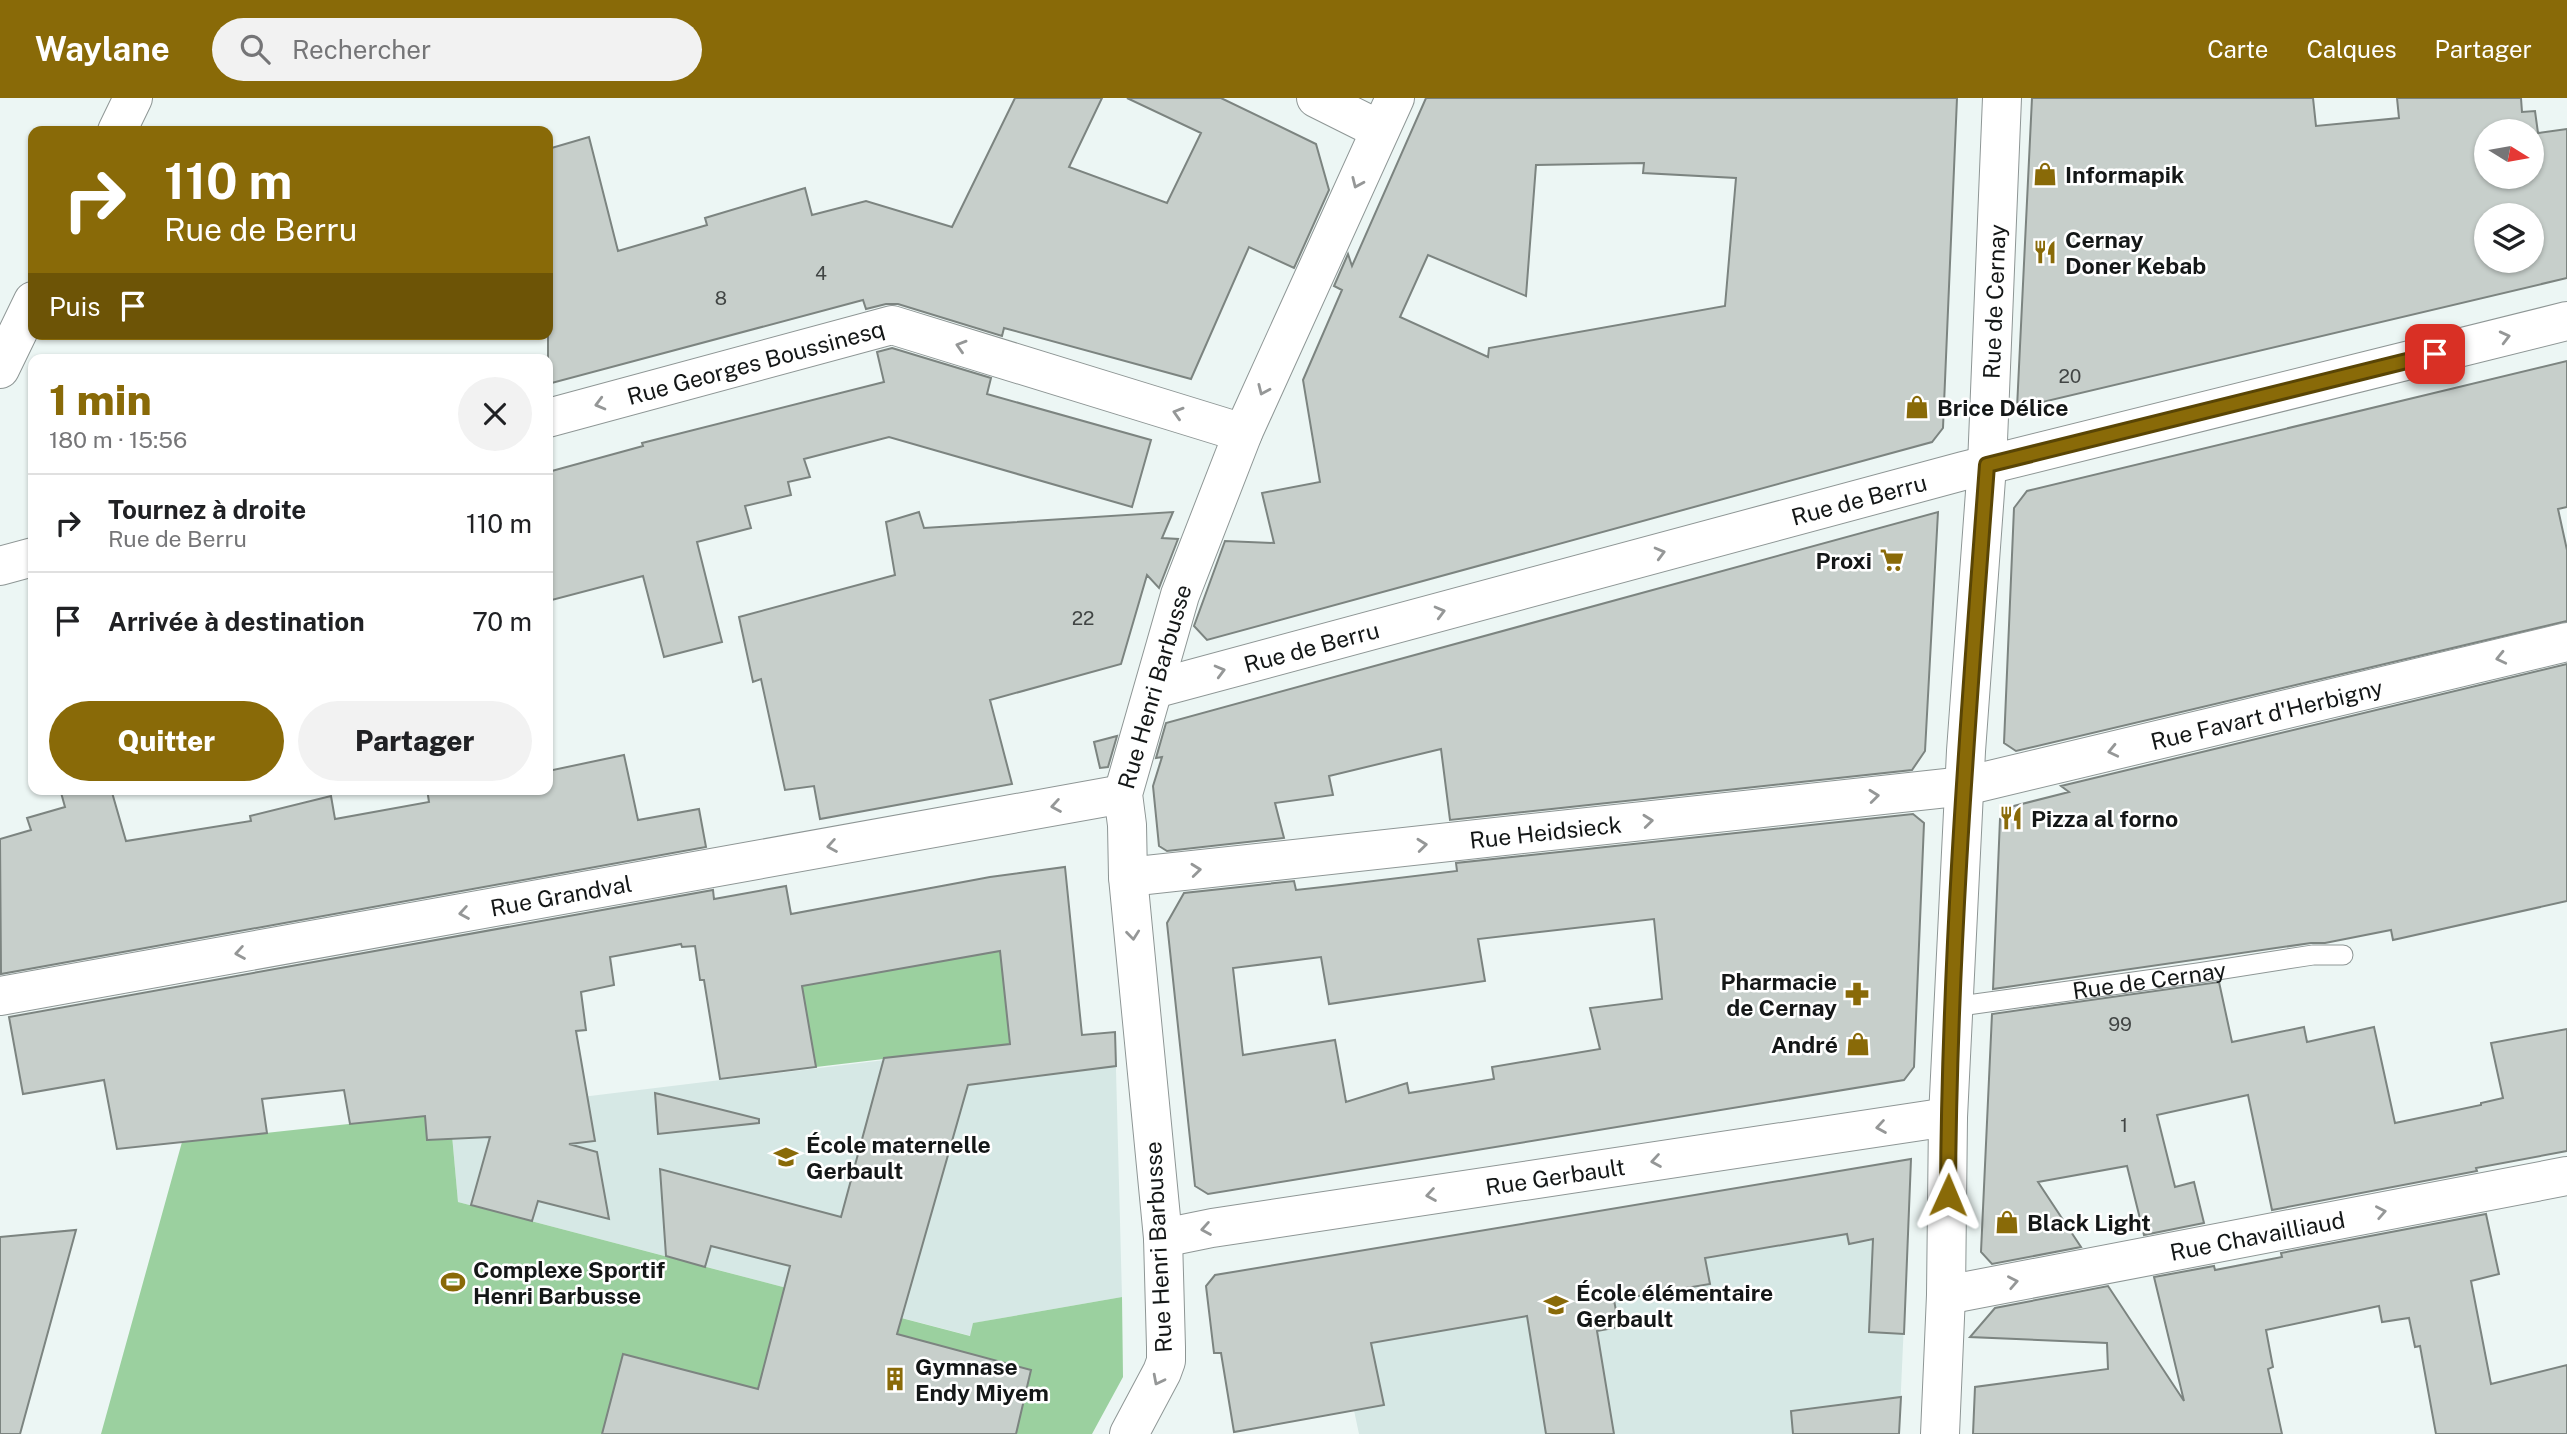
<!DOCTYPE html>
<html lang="fr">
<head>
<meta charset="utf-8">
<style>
	body { margin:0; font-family:"Public Sans",sans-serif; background:#f2f2f2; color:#202124; height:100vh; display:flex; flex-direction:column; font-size:26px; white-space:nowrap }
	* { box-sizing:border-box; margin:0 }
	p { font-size:23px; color:#757577 }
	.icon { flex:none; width:38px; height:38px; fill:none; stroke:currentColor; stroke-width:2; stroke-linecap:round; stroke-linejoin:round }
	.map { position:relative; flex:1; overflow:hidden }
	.drawer { position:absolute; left:28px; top:256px; width:525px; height:441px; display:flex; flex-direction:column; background:#fff; border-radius:14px; box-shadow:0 2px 5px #0004 }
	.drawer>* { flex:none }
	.banner { position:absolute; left:28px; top:28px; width:525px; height:214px; border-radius:14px; box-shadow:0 2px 5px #0004; background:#896a08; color:#fff; overflow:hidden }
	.needle { width:46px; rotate:101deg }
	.fabs { position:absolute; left:2474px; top:21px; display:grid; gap:14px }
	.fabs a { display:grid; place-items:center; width:70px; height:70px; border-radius:50%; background:#fff; box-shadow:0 2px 5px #0004; font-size:35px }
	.pin { position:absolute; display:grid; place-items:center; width:60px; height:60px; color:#fff; margin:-30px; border-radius:14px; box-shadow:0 4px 10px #0006 }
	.me { position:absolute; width:77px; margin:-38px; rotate:1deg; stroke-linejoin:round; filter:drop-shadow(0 0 5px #0008) }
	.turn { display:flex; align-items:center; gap:24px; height:147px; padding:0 21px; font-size:32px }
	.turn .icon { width:91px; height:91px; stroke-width:2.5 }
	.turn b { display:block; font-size:49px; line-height:60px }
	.then { display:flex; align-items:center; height:66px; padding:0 21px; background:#0003; gap:14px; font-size:26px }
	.round { display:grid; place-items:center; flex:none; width:74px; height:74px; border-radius:37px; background:#f2f2f2 }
	.overview { display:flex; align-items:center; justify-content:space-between; height:119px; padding:0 21px }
	h1 { font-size:42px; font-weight:800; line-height:52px; color:#896a08 }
	.action { display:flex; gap:14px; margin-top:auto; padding:14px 21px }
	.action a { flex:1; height:80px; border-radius:42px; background:#896a08; color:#fff; font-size:28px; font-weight:800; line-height:80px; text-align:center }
	.action a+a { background:#f2f2f2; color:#202124 }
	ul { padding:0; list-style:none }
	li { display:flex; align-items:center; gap:21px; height:98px; padding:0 21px; border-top:2px solid #e0e0e0 }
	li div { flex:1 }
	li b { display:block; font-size:26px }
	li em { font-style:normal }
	header { display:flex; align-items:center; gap:42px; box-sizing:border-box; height:98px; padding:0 35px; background:#896a08; color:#fff }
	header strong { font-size:33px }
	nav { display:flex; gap:38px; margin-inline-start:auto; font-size:24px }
	.search { width:490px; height:63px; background:#f2f2f2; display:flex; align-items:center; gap:18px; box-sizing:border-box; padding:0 24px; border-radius:38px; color:#757577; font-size:26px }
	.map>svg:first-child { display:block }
</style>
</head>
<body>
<header>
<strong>Waylane</strong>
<div class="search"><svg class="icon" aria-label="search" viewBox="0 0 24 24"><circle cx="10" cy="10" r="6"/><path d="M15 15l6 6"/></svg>Rechercher</div>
<nav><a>Carte</a><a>Calques</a><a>Partager</a></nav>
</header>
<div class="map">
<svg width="2567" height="1336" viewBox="0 0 2567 1336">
	<rect width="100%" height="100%" fill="#ecf6f4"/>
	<!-- built -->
	<path fill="#d6e8e5" d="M 1115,934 L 1122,1199 L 974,1225 L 971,1238 L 458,1104 L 450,1015 Z
		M 1905,1062 L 1911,1068 L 1899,1336 L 1359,1336 L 1336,1227 L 1213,1247 L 1206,1188 L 1215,1177 Z"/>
	<!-- green -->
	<path fill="#9bd09f" d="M 1014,839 L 1005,899 L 1010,946 L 816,969 L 802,888 L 984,855 Z
		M 450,1015 L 458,1104 L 970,1238 L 973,1225 L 1122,1199 L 1123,1279 L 1092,1336 L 101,1336 L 182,1044 Z"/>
	<!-- building -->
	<path fill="#c7cfcb" stroke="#7c8480" stroke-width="2" fill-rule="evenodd" d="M 1015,0 L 1102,0 L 1069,69 L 1167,105 L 1201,35 L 1127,0 L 1221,0 L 1316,46 L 1329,92 L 1294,170 L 1249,149 L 1191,281 L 1004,230 L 1002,238 L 898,206 L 886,206 L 866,211 L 863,202 L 548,286 L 548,51 L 589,39 L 618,153 L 707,127 L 705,120 L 805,90 L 812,117 L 866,103 L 952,129 Z
		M 1426,0 L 1957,0 L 1943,330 L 1932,344 L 1207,542 L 1194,528 L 1225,443 L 1274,445 L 1262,395 L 1320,384 L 1303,282 L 1342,192 L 1334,188 L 1348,156 L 1352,168 ZM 1644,65 L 1643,75 L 1736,80 L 1725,208 L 1489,250 L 1488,259 L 1400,219 L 1428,157 L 1526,198 L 1536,67 Z
		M 2032,0 L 2313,0 L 2316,28 L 2399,20 L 2397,0 L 2521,0 L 2522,14 L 2535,13 L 2538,35 L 2567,31 L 2567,180 L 2017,310 ZM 2487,33 L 2532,33 L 2532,79 L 2487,79 ZM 2487,117 L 2532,117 L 2532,163 L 2487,163 Z
		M 892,250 L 991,280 L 987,296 L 1151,342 L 1132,409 L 889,339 L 804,361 L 810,379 L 788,384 L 791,397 L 745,408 L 751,430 L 697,444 L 722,544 L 664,559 L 643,478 L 548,503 L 548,374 L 643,348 L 642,345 L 884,284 L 877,254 Z
		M 2567,263 L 2567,409 L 2558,411 L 2567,452 L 2567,523 L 2016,653 L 2004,645 L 2014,410 L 2027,393 Z
		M 919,414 L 924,430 L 1173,414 L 1162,440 L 1178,441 L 1159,490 L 1147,477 L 1121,566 L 990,602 L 1012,686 L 820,721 L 814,688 L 785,692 L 761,581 L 753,584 L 739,519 L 895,477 L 886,424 Z
		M 1938,414 L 1925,653 L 1912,672 L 1450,722 L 1441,651 L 1329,678 L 1333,697 L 1275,705 L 1284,740 L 1167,753 L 1159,748 L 1153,688 L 1162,659 L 1156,660 L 1166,625 Z
		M 2567,566 L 2567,803 L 2393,842 L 2391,832 L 2325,845 L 2311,845 L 1993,891 L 2000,721 L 2010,709 L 2069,694 L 2061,688 Z
		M 1117,638 L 1108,669 L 1100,670 L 1094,644 Z
		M 624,657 L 638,722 L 699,711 L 706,749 L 1,876 L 0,741 L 31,732 L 27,720 L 65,709 L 60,691 L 111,691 L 126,743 L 251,723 L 250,718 L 331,698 L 335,721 L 429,704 L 427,691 L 548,691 L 548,673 Z
		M 1913,716 L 1924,725 L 1914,969 L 1904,982 L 1208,1096 L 1195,1088 L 1167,825 L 1184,795 L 1294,783 L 1296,792 L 1332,788 L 1457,773 L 1456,765 ZM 1654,821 L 1662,901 L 1590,910 L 1600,951 L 1492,969 L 1494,981 L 1409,995 L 1407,985 L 1346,1004 L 1335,942 L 1243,957 L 1233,870 L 1321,859 L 1329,906 L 1485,883 L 1478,841 Z
		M 1065,769 L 1082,937 L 1115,934 L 1116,968 L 968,987 L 897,1236 L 1031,1272 L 1016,1336 L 602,1336 L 623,1256 L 758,1291 L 790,1168 L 711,1148 L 705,1169 L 666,1158 L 660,1071 L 841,1119 L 884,960 L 1010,946 L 1000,853 L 802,888 L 816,969 L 720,981 L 704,882 L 700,882 L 695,848 L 682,849 L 681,846 L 610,859 L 614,887 L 581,894 L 586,932 L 576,933 L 595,1043 L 569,1046 L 597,1054 L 609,1121 L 538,1103 L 532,1123 L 471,1107 L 490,1039 L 427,1042 L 425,1018 L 350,1026 L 344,992 L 262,1001 L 267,1035 L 117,1051 L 104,982 L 23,996 L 9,919 L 713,792 L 714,801 L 786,788 L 791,816 L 990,779 Z
		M 2219,884 L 2232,944 L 2304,929 L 2307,944 L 2374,929 L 2395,1025 L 2481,1007 L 2481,1005 L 2503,1000 L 2491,945 L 2567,931 L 2567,1053 L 2476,1070 L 2477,1073 L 2272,1112 L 2248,997 L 2157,1017 L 2175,1089 L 2194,1084 L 2204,1125 L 2144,1137 L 2127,1068 L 2038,1084 L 2081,1149 L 1992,1166 L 1981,1154 L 1992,916 Z
		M 655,995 L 759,1021 L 759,1025 L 658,1036 Z
		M 1911,1061 L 1904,1236 L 1869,1234 L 1873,1141 L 1849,1146 L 1847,1136 L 1705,1160 L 1710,1186 L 1614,1202 L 1619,1229 L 1597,1233 L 1614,1336 L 1546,1336 L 1527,1218 L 1371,1245 L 1384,1307 L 1234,1334 L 1221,1255 L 1214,1255 L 1206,1188 L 1215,1177 Z
		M 2486,1116 L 2499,1176 L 2471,1183 L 2491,1286 L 2567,1267 L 2567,1336 L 2436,1336 L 2420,1248 L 2415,1249 L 2409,1220 L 2382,1224 L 2379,1208 L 2266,1232 L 2273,1269 L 2268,1271 L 2282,1336 L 1973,1336 L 1975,1289 L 2108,1271 L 2107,1245 L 1970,1239 L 1995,1210 L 2108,1188 L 2184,1303 L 2154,1179 L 2214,1168 L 2215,1172 L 2282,1159 L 2281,1155 Z
		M 76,1132 L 20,1336 L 0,1336 L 0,1139 Z
		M 1901,1299 L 1899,1336 L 1793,1336 L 1791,1313 Z"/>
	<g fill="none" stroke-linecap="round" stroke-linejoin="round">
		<!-- lane casing -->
		<g stroke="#8e9695" stroke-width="21">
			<g id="lane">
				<path id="s1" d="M 1953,909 L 2198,875 L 2313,857 L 2343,857"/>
			</g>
		</g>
		<!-- street casing -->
		<g stroke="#8e9695" stroke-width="40">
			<g id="street">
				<path d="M 1316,0 L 1380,32"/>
				<path d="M 117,33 L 133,0"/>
				<path d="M 0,271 L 33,203"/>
				<path id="s2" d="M 548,320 L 892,227 L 1243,335"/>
				<path d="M 0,468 L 33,459"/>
				<path id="s3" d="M 1154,591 L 1963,373 L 2567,223"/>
				<path id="s4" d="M 1128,779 L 1965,688 L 2567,544"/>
				<path id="s5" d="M 0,898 L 1123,696"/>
				<path id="s6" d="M 1163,1140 L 1212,1130 L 1948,1019"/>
				<path id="s7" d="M 1946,1197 L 2567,1078"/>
				<path id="s8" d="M 1129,1336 L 1162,1274 L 1166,1263 L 1166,1249 L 1163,1140 L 1128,779 L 1127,727 L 1123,696 L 1180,497 L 1243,335 L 1395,0"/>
			</g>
		</g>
		<!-- secondary casing -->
		<g stroke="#8e9695" stroke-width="40">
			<g id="secondary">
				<path id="s9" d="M 1940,1336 L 1946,1197 L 1948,1019 L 1966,653 L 1987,367 L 2002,0"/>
			</g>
		</g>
		<!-- lane -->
		<use href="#lane" stroke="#fff" stroke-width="19"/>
		<!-- street -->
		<use href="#street" stroke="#fff" stroke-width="38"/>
		<!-- secondary -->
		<use href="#secondary" stroke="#fff" stroke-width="38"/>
	</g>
	<!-- one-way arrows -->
	<defs><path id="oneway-chevron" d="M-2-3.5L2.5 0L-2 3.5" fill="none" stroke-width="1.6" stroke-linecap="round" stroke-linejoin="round" transform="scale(1.75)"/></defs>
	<g stroke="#959797">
		<use href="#oneway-chevron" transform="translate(1357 85) rotate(114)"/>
		<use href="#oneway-chevron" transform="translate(2505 239) rotate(-14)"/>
		<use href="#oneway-chevron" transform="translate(961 248) rotate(-163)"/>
		<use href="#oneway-chevron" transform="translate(1263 292) rotate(114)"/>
		<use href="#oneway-chevron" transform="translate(600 306) rotate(165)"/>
		<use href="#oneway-chevron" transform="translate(1178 315) rotate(-163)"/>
		<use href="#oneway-chevron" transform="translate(1660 455) rotate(-15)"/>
		<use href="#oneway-chevron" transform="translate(1440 514) rotate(-15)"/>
		<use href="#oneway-chevron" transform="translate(2501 560) rotate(167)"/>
		<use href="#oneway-chevron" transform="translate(1220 573) rotate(-15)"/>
		<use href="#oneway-chevron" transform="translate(2113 653) rotate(167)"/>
		<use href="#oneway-chevron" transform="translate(1874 698) rotate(-6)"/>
		<use href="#oneway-chevron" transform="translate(1056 708) rotate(170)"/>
		<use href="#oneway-chevron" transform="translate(1648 723) rotate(-6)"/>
		<use href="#oneway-chevron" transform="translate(1422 747) rotate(-6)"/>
		<use href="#oneway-chevron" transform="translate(832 748) rotate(170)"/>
		<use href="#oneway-chevron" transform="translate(1196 772) rotate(-6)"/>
		<use href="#oneway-chevron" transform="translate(464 815) rotate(170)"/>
		<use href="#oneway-chevron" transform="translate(1133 837) rotate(84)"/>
		<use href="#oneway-chevron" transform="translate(240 855) rotate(170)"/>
		<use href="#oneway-chevron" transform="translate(1881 1029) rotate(171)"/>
		<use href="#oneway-chevron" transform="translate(1656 1063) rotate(171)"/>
		<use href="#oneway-chevron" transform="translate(1431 1097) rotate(171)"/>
		<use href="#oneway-chevron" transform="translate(2381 1114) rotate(-11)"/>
		<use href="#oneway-chevron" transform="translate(1206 1131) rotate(170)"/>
		<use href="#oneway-chevron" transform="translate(2013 1184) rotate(-11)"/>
		<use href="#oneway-chevron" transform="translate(1158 1282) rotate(117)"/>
	</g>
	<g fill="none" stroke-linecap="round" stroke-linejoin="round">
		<!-- route casing -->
		<g stroke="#594505" stroke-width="18">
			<path id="route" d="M 1948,1097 C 1949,854 1969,609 1987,367 L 2435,256"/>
		</g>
		<!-- route -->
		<use href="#route" stroke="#896a08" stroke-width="12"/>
	</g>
	<!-- icons -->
	<defs>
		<g id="shop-bare" transform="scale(1.89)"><path d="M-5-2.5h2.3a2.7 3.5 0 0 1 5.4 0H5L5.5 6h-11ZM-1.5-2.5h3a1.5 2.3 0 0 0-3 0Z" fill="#896a08" stroke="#fff" stroke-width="2.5" paint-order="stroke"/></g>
		<g id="restaurant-bare" transform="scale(1.89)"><path d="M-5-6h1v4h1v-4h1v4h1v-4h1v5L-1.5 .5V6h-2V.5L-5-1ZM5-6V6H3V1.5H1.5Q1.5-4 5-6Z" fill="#896a08" stroke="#fff" stroke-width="2.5" paint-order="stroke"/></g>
		<g id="supermarket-bare" transform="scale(1.89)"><path d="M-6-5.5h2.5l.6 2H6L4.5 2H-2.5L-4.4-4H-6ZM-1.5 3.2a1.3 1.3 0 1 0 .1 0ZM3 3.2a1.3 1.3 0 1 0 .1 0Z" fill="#896a08" stroke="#fff" stroke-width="2.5" paint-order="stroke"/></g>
		<g id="pharmacy-bare" transform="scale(1.89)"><path d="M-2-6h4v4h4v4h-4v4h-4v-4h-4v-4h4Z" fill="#896a08" stroke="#fff" stroke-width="2.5" paint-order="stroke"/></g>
		<g id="school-bare" transform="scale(1.89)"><path d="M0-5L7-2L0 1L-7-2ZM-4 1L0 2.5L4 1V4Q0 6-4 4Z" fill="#896a08" stroke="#fff" stroke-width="2.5" paint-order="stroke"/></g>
		<g id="stadium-bare" transform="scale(1.89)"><path d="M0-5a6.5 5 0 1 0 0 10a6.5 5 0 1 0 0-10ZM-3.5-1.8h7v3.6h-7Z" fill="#896a08" stroke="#fff" stroke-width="2.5" paint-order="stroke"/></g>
		<g id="building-bare" transform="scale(1.89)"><path d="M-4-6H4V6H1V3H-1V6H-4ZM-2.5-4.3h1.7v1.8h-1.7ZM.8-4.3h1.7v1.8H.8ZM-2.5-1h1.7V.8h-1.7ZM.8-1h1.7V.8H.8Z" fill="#896a08" stroke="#fff" stroke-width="2.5" paint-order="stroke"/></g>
	</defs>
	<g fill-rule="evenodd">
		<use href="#shop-bare" x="2045" y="76"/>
		<use href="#restaurant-bare" x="2045" y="154"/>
		<use href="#shop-bare" x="1917" y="309"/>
		<use href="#supermarket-bare" x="1892" y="462"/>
		<use href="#restaurant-bare" x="2011" y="720"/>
		<use href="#pharmacy-bare" x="1857" y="896"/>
		<use href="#shop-bare" x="1858" y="946"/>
		<use href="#school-bare" x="786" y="1059"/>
		<use href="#shop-bare" x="2007" y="1124"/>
		<use href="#stadium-bare" x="453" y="1184"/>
		<use href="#school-bare" x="1556" y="1207"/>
		<use href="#building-bare" x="895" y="1281"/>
	</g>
	<g text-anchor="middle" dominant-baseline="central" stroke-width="5" stroke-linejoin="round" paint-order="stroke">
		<!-- number labels -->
		<g font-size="19" fill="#414544">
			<text x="821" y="175">4</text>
			<text x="721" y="200">8</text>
			<text x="2070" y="278">20</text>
			<text x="1083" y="520">22</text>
			<text x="2120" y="926">99</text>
			<text x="2124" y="1027">1</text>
		</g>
		<!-- poi labels -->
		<g font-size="23" font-weight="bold" fill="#141717" stroke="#fff" text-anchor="start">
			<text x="2065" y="76">Informapik</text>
			<text x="2065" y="141">Cernay<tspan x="2065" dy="26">Doner Kebab</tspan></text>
			<text x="1937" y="309">Brice Délice</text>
			<text x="1872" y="462" text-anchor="end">Proxi</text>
			<text x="2031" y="720">Pizza al forno</text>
			<text x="1837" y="883" text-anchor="end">Pharmacie<tspan x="1837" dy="26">de Cernay</tspan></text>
			<text x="1838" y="946" text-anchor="end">André</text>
			<text x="806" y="1046">École maternelle<tspan x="806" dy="26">Gerbault</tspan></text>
			<text x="2027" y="1124">Black Light</text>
			<text x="473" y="1171">Complexe Sportif<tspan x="473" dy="26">Henri Barbusse</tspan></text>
			<text x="1576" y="1194">École élémentaire<tspan x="1576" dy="26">Gerbault</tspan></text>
			<text x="915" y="1268">Gymnase<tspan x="915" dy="26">Endy Miyem</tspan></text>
		</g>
		<!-- street labels -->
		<g font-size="23" fill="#141717" stroke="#fff">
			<text stroke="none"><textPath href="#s9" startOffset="1134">Rue de Cernay</textPath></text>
			<text stroke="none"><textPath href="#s2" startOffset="215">Rue Georges Boussinesq</textPath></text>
			<text stroke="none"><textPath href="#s3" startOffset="730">Rue de Berru</textPath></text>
			<text stroke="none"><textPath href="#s3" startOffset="163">Rue de Berru</textPath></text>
			<text stroke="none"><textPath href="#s8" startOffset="763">Rue Henri Barbusse</textPath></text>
			<text stroke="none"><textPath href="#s4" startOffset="1152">Rue Favart d'Herbigny</textPath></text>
			<text stroke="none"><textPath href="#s4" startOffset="420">Rue Heidsieck</textPath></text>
			<text stroke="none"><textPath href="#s5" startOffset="570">Rue Grandval</textPath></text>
			<text stroke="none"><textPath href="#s1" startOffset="198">Rue de Cernay</textPath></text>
			<text stroke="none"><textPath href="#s6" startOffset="397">Rue Gerbault</textPath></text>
			<text stroke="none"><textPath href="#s7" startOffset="317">Rue Chavailliaud</textPath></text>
			<text transform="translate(1158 1149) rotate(-93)">Rue Henri Barbusse</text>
		</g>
	</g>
</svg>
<div class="fabs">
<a><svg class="needle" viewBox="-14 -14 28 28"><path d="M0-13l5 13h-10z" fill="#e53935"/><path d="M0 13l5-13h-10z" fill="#757577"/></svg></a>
<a><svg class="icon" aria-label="layers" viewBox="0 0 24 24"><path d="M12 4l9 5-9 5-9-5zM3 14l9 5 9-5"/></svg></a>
</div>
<div class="pin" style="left:2435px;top:256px;background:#d93025"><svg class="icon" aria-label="arrive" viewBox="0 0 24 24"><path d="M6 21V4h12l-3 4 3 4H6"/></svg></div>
<svg class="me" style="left:1948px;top:1097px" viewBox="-20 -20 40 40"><path d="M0-17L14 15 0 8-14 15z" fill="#896a08" stroke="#fff" stroke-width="4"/></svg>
<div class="banner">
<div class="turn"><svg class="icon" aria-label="right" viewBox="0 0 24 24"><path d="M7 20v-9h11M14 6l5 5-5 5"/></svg><div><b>110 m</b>Rue de Berru</div></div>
<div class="then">Puis<svg class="icon" aria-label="arrive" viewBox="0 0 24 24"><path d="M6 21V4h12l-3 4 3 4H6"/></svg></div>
</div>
<section class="drawer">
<div class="overview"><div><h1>1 min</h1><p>180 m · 15:56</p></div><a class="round"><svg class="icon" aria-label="close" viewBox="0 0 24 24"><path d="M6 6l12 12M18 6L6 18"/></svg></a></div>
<ul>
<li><svg class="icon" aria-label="right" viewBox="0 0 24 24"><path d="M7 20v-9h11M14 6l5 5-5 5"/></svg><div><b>Tournez à droite</b><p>Rue de Berru</p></div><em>110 m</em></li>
<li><svg class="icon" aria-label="arrive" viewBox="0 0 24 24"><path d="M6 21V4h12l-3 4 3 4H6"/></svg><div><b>Arrivée à destination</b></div><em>70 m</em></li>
</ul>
<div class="action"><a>Quitter</a><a>Partager</a></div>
</section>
</div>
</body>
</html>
